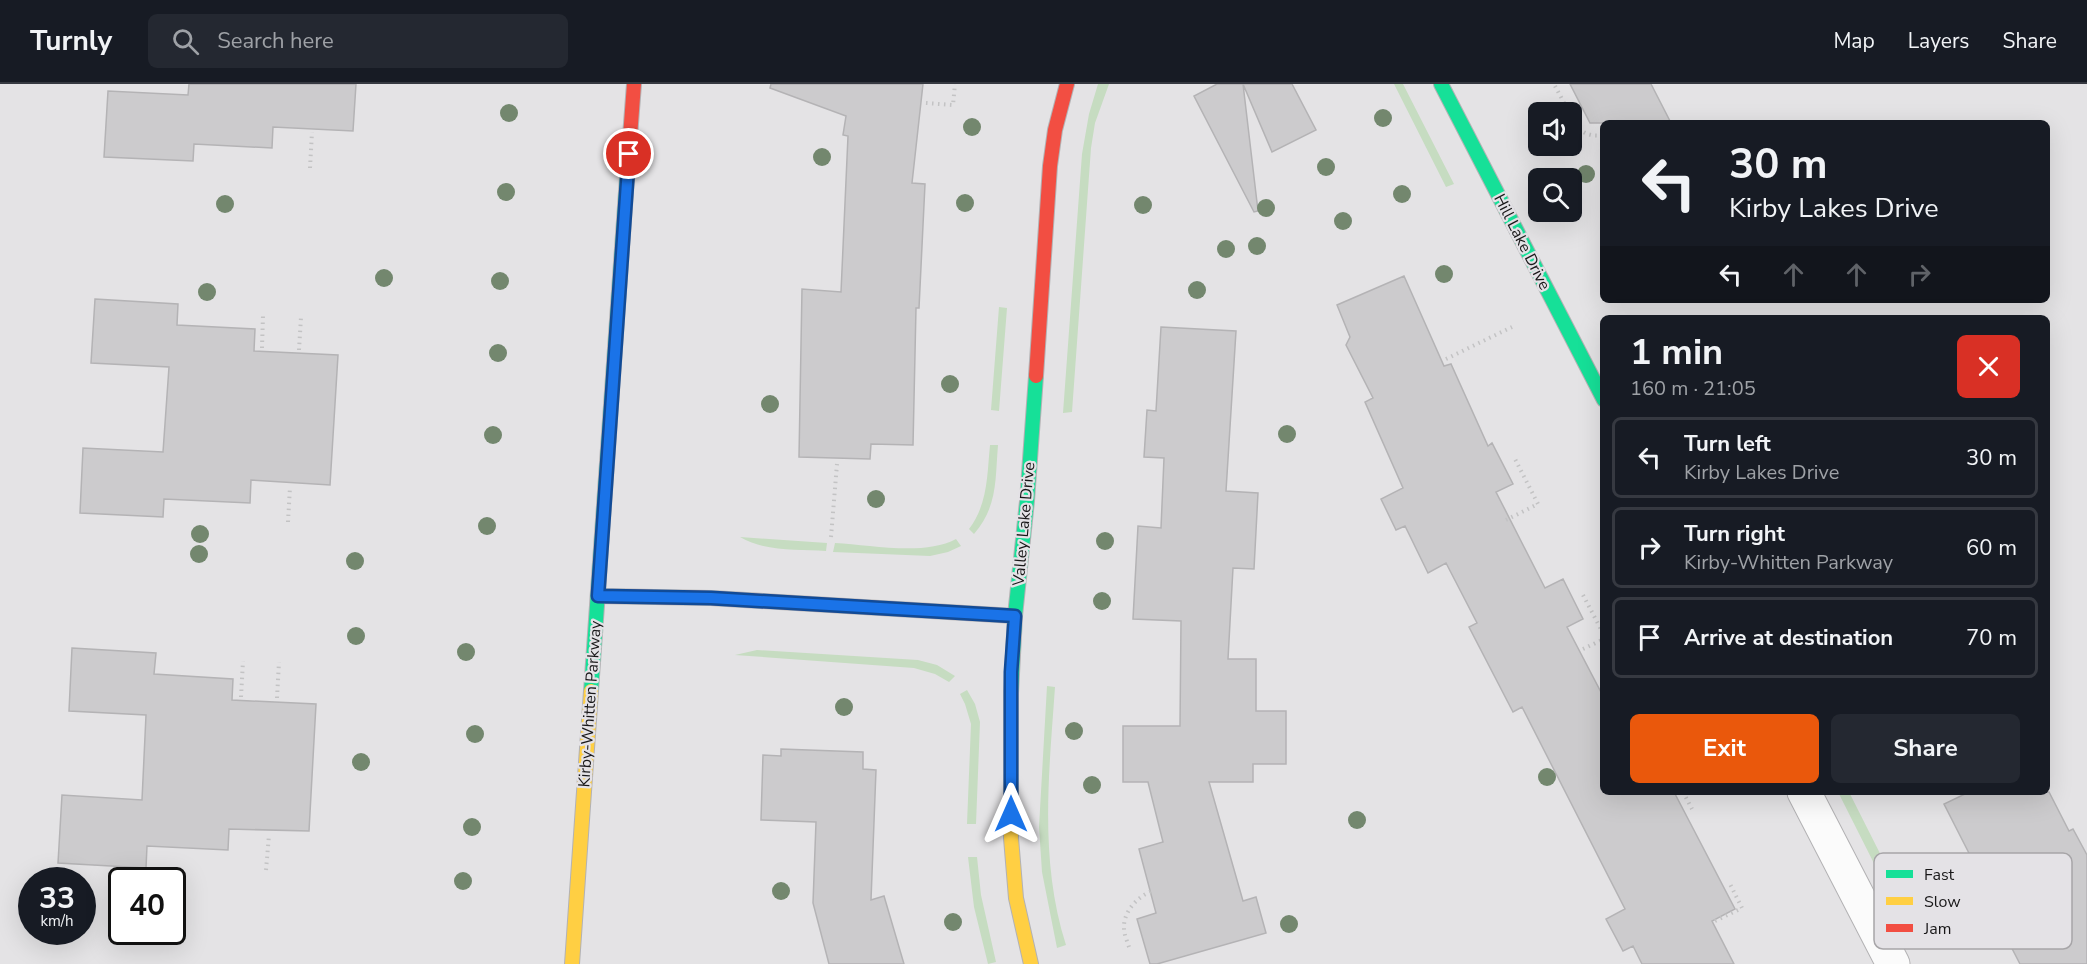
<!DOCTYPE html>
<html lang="en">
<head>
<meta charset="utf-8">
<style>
	body { margin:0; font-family:"Nunito Sans",sans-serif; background:#242831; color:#f1f3f6; height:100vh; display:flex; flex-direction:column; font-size:22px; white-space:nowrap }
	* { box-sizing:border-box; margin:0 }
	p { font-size:20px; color:#9ea1a6 }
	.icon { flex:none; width:33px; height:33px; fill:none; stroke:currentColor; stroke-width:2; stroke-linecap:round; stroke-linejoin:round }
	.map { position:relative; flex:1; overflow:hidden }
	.panel { position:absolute; left:1600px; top:231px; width:450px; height:480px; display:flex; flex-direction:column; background:#171b24; border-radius:9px; box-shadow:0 6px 24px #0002 }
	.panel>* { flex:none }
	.top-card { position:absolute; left:1600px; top:36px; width:450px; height:183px; border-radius:9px; box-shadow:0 6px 24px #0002; background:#171b24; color:#f1f3f6; overflow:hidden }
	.fabs { position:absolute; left:1528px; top:18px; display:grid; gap:12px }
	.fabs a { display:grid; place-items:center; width:54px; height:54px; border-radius:9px; background:#171b24; box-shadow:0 6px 24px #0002; font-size:30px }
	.speed { position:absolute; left:18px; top:783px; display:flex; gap:12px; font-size:30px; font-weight:700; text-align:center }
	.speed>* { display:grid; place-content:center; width:78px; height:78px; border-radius:50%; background:#171b24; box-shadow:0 6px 24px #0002; line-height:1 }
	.speed small { font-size:15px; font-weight:400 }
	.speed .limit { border:3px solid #111; border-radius:9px; background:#fff; color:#111 }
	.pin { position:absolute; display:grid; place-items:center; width:51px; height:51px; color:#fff; margin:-26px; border:3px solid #fff; border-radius:50%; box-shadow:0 2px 6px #0007 }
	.me { position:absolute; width:66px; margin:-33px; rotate:0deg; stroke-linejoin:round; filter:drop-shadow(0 0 4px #0008) }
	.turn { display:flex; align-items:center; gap:21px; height:126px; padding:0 30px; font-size:27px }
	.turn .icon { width:78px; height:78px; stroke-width:2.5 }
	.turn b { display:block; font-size:42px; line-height:51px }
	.lanes { display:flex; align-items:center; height:57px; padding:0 30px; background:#0003; justify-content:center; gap:30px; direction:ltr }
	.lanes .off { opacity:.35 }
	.round { display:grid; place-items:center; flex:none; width:63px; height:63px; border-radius:9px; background:#242831 }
	.overview { display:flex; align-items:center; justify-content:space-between; height:102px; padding:0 30px }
	h1 { font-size:36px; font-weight:700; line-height:45px }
	.cta { display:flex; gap:12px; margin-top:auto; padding:12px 30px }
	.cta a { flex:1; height:69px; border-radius:9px; background:#ea580c; color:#fff; font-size:24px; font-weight:700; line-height:69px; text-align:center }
	.cta a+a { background:#242831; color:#f1f3f6 }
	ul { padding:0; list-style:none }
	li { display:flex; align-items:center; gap:18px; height:81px; margin:0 12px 9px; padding:0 18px; border:3px solid #363941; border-radius:9px }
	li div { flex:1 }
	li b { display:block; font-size:22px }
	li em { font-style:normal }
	header { display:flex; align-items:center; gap:36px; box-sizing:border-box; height:84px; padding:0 30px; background:#171b24; border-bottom:2px solid #363941 }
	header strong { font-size:28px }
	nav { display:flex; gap:33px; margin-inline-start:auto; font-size:21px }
	.search { width:420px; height:54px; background:#242831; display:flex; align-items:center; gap:15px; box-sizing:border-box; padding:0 21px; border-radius:9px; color:#9ea1a6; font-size:22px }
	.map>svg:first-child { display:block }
</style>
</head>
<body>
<header>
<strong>Turnly</strong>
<div class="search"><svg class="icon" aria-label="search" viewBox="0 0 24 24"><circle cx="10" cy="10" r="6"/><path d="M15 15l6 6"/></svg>Search here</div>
<nav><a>Map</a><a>Layers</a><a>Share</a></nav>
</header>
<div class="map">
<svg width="2087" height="880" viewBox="0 0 2087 880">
	<rect width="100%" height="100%" fill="#e4e3e5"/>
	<!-- green -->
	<path fill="#c6dcc1" d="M 1098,0 L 1109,0 L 1095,39 L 1091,64 L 1072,328 L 1063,329 L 1082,70 L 1089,30 Z
		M 1394,0 L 1403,0 L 1454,100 L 1446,103 Z
		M 999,223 L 1007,224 L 999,327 L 991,326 Z
		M 990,361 L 998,361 C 995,396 998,422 974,450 L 969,445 C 988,420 987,391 990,361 Z
		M 740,453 L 827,459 L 826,467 C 798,465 765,468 740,453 Z
		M 956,455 L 961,462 L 948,468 L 930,472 L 833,468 L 835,459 C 871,461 925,472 956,455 Z
		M 757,566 L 918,576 L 937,581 L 955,592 L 949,598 L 935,590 L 914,584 L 735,571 Z
		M 1047,602 L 1055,603 C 1049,689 1039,777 1066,861 L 1057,864 L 1042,788 L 1039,743 Z
		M 967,606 L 975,620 L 980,638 L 976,740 L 967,740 L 971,640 L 965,620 L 960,610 Z
		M 1838,708 L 1849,708 L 1904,817 L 1895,821 Z
		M 968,773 L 977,773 L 981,811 L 996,878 L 988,880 L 974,823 Z"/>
	<!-- building -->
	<path fill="#cccbcd" stroke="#b4b3b5" stroke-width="1.5" d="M 189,0 L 356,0 L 353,47 L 273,43 L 272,64 L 194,60 L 193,77 L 104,73 L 108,7 L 188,11 Z
		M 771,0 L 923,0 L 912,99 L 925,100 L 919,224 L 916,224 L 913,361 L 871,360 L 870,375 L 799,373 L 802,205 L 841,208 L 848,52 L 843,51 L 846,32 L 770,4 Z
		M 1217,0 L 1243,0 L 1258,127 L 1254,128 L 1194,12 Z
		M 1243,0 L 1292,0 L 1316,46 L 1272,68 Z
		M 1570,0 L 1651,0 L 1671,39 L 1590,39 Z
		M 1404,192 L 1444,282 L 1451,280 L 1488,362 L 1492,359 L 1513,400 L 1496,408 L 1545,504 L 1563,495 L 1583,535 L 1567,543 L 1604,614 L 1604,708 L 1674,708 L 1735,825 L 1712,837 L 1734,880 L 1642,880 L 1633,862 L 1623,867 L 1606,835 L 1625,825 L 1522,623 L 1513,628 L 1469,543 L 1477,539 L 1446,479 L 1428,489 L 1405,442 L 1396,446 L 1381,415 L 1403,404 L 1365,318 L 1373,314 L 1346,261 L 1350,253 L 1337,221 Z
		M 95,215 L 178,220 L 177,241 L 255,245 L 254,267 L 338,271 L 330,401 L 251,396 L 250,419 L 164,415 L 163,433 L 80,429 L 83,364 L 163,368 L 169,283 L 91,279 Z
		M 1161,243 L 1236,247 L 1226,407 L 1258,409 L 1254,485 L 1233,484 L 1228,575 L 1256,575 L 1256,627 L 1286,627 L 1286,680 L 1253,680 L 1253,698 L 1209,698 L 1243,817 L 1256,813 L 1266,849 L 1157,880 L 1150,880 L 1137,835 L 1156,829 L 1139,765 L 1163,758 L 1148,698 L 1123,698 L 1123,642 L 1180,642 L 1181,537 L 1133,535 L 1138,442 L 1161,444 L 1164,374 L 1144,373 L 1147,326 L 1156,327 Z
		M 72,564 L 156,569 L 154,590 L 233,595 L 232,616 L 316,620 L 309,747 L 229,745 L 228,766 L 147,762 L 146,784 L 58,779 L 62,711 L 142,716 L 146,631 L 69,627 Z
		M 781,665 L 863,668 L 863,685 L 876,686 L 871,816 L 884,812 L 904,880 L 829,880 L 813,819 L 816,738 L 761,736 L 763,671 L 781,672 Z
		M 1969,708 L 2049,708 L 2069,747 L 2073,745 L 2087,771 L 2087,880 L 2020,880 L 1969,781 L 1974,779 L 1944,720 Z"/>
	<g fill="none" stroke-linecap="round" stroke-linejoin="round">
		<!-- street casing -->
		<g stroke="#b3b2b4" stroke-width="35">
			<path id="street" d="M 1804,708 L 1893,880"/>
		</g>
		<!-- fast casing -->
		<g stroke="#b3b2b4" stroke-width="16">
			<path id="fast" d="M 1441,0 L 1604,316
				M 591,607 L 628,79
				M 1011,609 L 1015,532 L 1027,417 L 1036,292"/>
		</g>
		<!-- slow casing -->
		<g stroke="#b3b2b4" stroke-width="16">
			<path id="slow" d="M 1011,609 L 1011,754 L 1016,814 L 1031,880
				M 572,880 L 591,607"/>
		</g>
		<!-- jam casing -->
		<g stroke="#b3b2b4" stroke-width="16">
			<path id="jam" d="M 628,79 L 634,0
				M 1036,292 L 1050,82 L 1055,46 L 1067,0
				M 598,512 L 711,514 L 1015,532"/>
		</g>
		<!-- path -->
		<path stroke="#c3c3c4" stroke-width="4" stroke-dasharray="1.5 4.5" stroke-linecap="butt" d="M 1555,2 L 1569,28
			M 926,19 L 953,21 L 955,0
			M 1572,35 C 1579,48 1588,53 1603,51
			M 310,84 L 312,48
			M 262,264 L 263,231
			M 299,266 L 301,233
			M 1446,275 L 1512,243
			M 1506,436 L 1538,420 L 1514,373
			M 288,438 L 290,403
			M 831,453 L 837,380
			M 1583,511 L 1604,551
			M 1583,565 L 1604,555
			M 241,613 L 243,577
			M 277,614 L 279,578
			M 1683,708 L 1692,725
			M 266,786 L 269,751
			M 1715,837 L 1742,824 L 1730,800
			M 1129,863 C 1127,857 1124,850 1124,844 C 1123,828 1138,812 1152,807"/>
		<!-- street -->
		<use href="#street" stroke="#fbfbfb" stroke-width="33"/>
		<!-- fast -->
		<use href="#fast" stroke="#16e098" stroke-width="14"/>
		<!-- slow -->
		<use href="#slow" stroke="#ffcf43" stroke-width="14"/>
		<!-- jam -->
		<use href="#jam" stroke="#f24e42" stroke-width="14"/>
	</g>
	<!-- trees -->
	<g fill="#73876e">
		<circle cx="509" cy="29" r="9"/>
		<circle cx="1383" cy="34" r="9"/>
		<circle cx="972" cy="43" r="9"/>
		<circle cx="822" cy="73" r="9"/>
		<circle cx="1326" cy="83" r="9"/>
		<circle cx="1586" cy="90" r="9"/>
		<circle cx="506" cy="108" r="9"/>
		<circle cx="1402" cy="110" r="9"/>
		<circle cx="965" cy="119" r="9"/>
		<circle cx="225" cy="120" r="9"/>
		<circle cx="1143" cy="121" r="9"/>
		<circle cx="1266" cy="124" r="9"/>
		<circle cx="1343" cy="137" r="9"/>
		<circle cx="1257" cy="162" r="9"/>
		<circle cx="1226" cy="165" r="9"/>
		<circle cx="1444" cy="190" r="9"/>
		<circle cx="384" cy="194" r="9"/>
		<circle cx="500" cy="197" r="9"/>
		<circle cx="1197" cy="206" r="9"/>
		<circle cx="207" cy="208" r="9"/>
		<circle cx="498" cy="269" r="9"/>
		<circle cx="950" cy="300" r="9"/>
		<circle cx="770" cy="320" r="9"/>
		<circle cx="1287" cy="350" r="9"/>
		<circle cx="493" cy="351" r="9"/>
		<circle cx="876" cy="415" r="9"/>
		<circle cx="487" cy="442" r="9"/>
		<circle cx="200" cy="450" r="9"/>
		<circle cx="1105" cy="457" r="9"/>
		<circle cx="199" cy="470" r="9"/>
		<circle cx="355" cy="477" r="9"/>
		<circle cx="1102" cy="517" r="9"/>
		<circle cx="356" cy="552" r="9"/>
		<circle cx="466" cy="568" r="9"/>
		<circle cx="844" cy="623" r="9"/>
		<circle cx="1074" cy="647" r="9"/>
		<circle cx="475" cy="650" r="9"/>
		<circle cx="361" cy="678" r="9"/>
		<circle cx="1547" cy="693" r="9"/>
		<circle cx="1092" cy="701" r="9"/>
		<circle cx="1357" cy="736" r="9"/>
		<circle cx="472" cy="743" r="9"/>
		<circle cx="463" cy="797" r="9"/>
		<circle cx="781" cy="807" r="9"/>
		<circle cx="953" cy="838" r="9"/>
		<circle cx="1289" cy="840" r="9"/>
	</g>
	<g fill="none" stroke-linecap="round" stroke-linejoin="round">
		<!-- route casing -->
		<g stroke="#114b97" stroke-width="15">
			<path id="route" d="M 629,70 L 598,512 L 711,514 L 1015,532 L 1011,588 L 1011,730"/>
		</g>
		<!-- route -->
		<use href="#route" stroke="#1a73e8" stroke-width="10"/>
	</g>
	<g text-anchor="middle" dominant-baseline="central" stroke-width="4.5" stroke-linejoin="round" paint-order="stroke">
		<!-- street labels -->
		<g font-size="16" fill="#181718" stroke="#e4e2e6">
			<text transform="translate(1522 158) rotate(63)">Hill Lake Drive</text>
			<text transform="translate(1024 440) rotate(-85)">Valley Lake Drive</text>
			<text transform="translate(590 620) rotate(-86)">Kirby-Whitten Parkway</text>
		</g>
	</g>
	<!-- legend -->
	<rect x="1874" y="769" width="198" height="96" rx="9" fill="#e4e2e6" stroke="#a7a5a8" stroke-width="1.5"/>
	<rect x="1886" y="786" width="27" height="8" fill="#16e098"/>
	<rect x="1886" y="813" width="27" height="8" fill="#ffcf43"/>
	<rect x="1886" y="840" width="27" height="8" fill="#f24e42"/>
	<g font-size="16" fill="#181718">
		<text x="1924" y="796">Fast</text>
		<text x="1924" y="823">Slow</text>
		<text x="1924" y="850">Jam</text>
	</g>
</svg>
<div class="fabs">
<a><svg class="icon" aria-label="sound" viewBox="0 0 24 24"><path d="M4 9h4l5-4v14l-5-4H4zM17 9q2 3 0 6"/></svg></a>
<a><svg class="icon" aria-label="search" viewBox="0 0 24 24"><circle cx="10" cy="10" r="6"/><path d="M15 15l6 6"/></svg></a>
</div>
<div class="speed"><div>33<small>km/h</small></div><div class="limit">40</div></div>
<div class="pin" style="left:629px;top:70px;background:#d93025"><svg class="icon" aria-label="arrive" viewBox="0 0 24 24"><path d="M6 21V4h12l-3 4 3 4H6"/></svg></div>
<svg class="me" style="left:1011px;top:730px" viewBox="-20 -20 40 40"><path d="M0-17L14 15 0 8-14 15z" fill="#1a73e8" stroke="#fff" stroke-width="4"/></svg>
<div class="top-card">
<div class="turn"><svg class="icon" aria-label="left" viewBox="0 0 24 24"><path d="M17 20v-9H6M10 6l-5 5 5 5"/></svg><div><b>30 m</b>Kirby Lakes Drive</div></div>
<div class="lanes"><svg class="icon" aria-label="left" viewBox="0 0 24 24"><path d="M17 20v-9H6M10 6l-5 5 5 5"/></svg><svg class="icon off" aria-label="ahead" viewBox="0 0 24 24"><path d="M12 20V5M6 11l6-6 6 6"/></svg><svg class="icon off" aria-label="ahead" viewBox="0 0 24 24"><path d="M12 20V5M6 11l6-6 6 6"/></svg><svg class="icon off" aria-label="right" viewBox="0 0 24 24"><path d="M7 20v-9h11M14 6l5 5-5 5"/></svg></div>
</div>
<section class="panel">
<div class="overview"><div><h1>1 min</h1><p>160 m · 21:05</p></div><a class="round" style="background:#d93025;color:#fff"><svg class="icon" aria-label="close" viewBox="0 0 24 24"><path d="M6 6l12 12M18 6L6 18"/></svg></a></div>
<ul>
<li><svg class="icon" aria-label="left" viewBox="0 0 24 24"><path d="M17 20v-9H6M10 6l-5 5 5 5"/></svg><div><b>Turn left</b><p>Kirby Lakes Drive</p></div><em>30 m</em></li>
<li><svg class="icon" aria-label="right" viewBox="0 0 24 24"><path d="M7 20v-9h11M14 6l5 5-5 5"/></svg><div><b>Turn right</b><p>Kirby-Whitten Parkway</p></div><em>60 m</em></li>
<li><svg class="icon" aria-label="arrive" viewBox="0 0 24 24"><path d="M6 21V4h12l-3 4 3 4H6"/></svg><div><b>Arrive at destination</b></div><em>70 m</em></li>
</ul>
<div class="cta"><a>Exit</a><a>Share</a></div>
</section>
</div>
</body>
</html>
